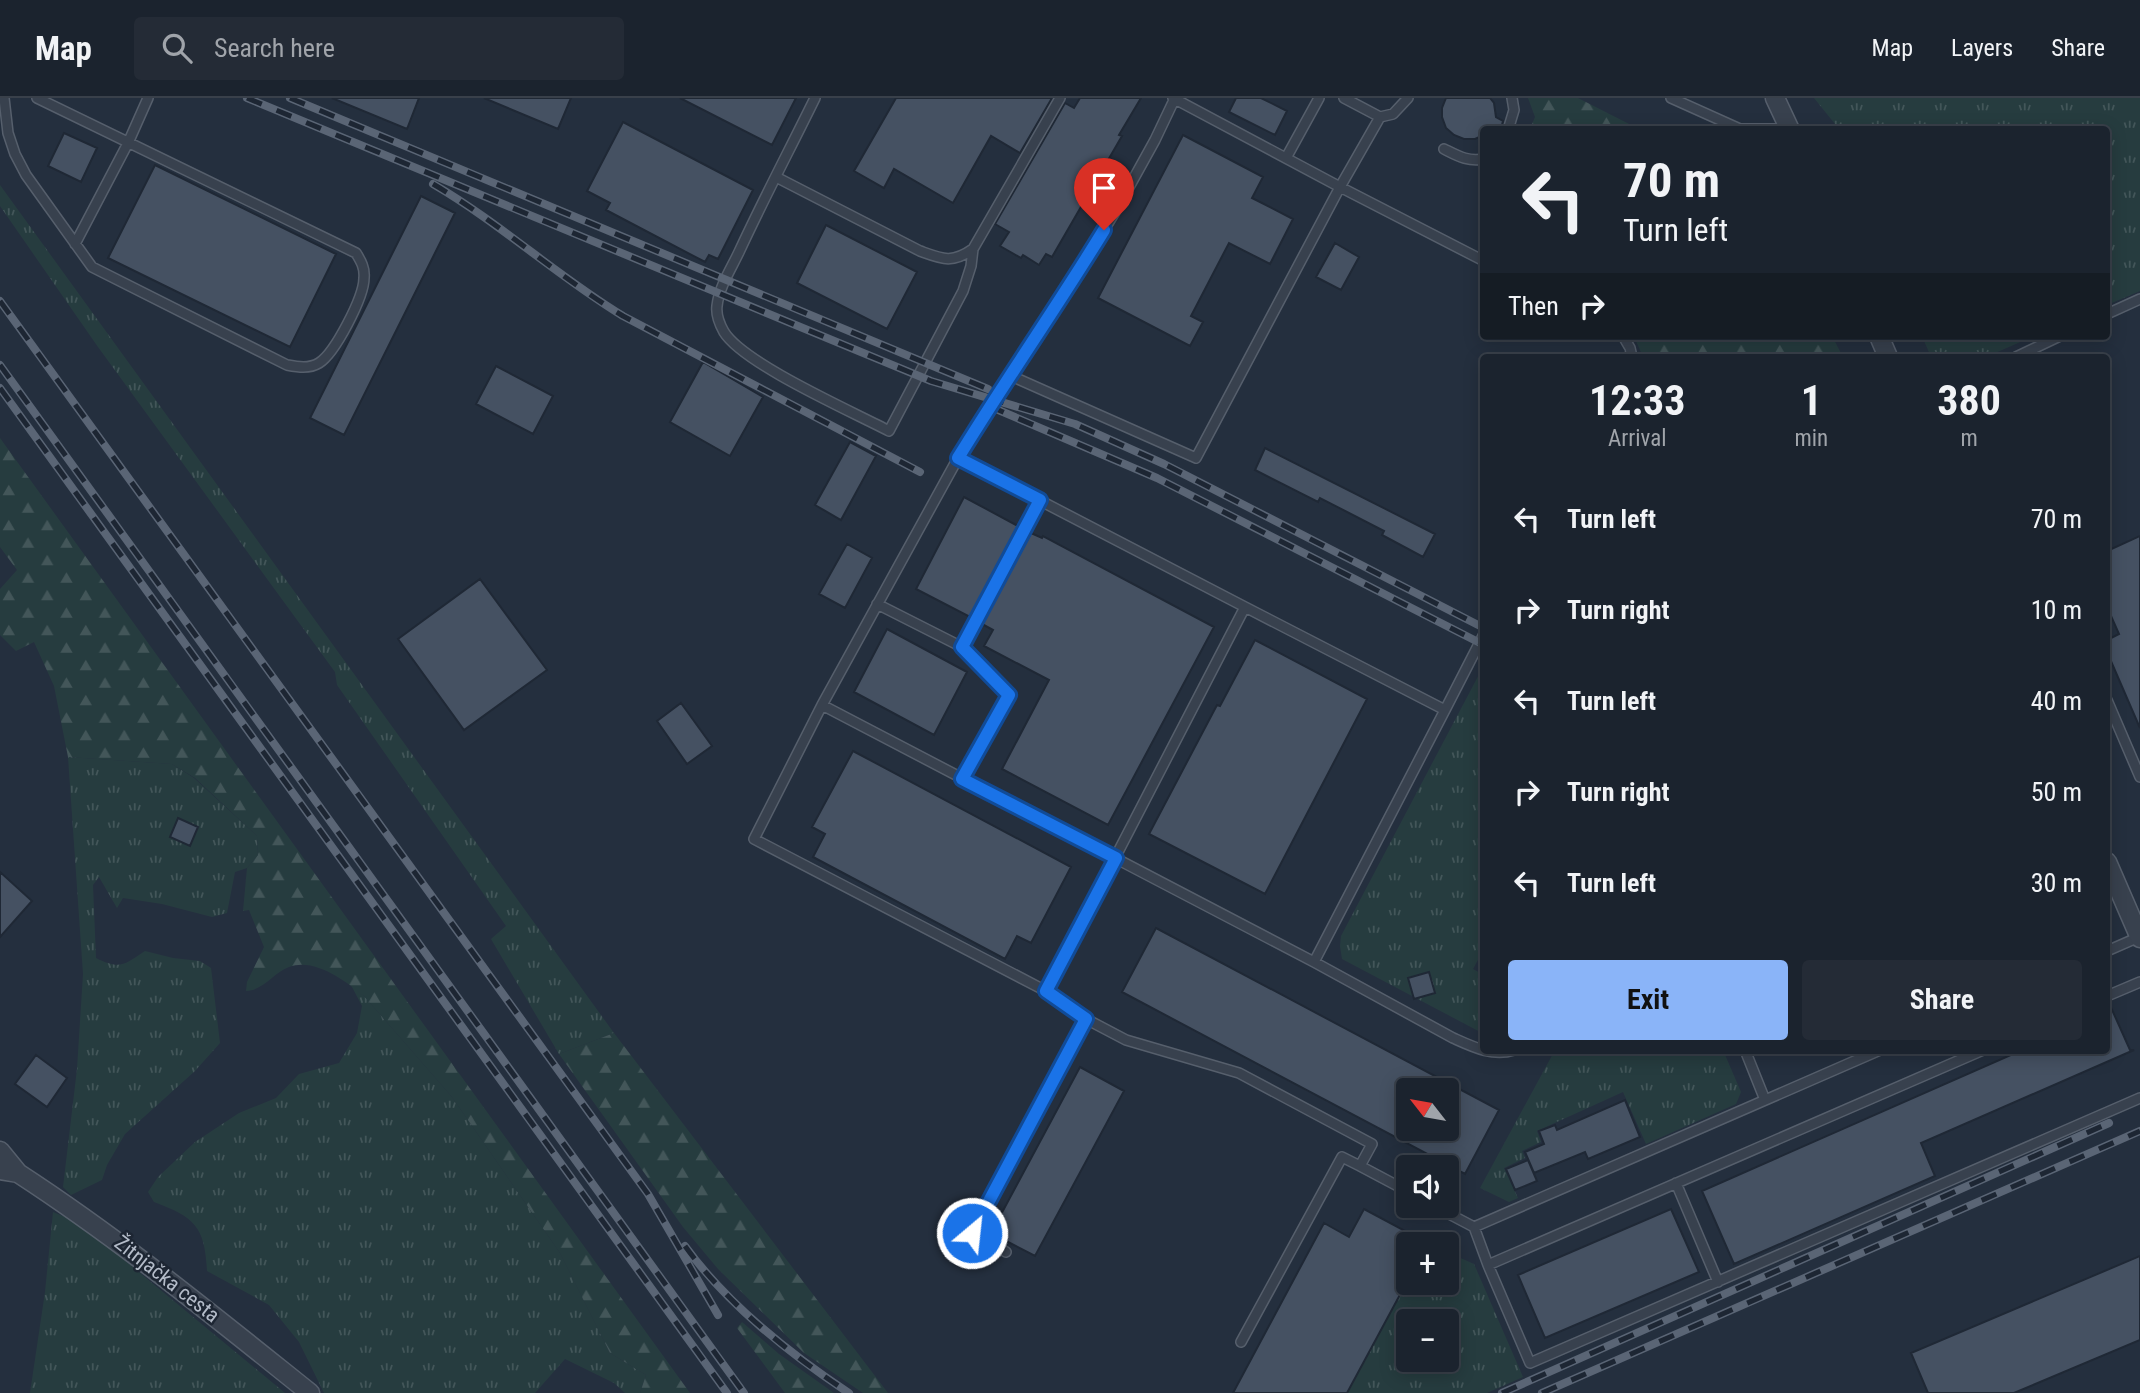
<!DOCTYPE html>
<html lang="en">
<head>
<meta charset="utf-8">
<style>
	body { margin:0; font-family:"Roboto Condensed",sans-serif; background:#242b36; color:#f1f3f6; height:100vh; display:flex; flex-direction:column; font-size:26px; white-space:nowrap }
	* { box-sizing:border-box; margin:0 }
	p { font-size:23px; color:#a0a4aa }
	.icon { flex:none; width:38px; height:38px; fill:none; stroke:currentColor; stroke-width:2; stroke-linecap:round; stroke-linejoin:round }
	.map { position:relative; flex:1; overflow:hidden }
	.drawer { position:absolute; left:1480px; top:256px; width:630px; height:700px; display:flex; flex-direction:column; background:#1b232e; border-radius:7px; box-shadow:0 4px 18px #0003,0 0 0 2px #39404a }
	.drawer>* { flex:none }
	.top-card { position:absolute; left:1480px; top:28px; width:630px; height:214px; border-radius:7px; box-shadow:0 4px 18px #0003,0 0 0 2px #39404a; background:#1b232e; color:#f1f3f6; overflow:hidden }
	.needle { width:46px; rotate:301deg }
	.controls { position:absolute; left:1396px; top:980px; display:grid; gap:14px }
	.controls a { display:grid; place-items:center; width:63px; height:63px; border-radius:7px; background:#1b232e; box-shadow:0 4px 18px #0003,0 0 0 2px #39404a; font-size:35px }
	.pin { position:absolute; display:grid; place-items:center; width:60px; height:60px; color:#fff; margin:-72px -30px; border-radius:50% 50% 50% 0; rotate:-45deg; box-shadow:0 0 7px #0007 }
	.pin .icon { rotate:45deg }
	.me { position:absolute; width:77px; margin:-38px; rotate:28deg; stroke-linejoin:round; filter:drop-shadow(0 0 5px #0008) }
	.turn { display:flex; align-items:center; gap:24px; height:147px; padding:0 28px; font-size:32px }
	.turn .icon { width:91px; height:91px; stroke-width:2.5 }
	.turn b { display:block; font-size:49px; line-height:60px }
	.then { display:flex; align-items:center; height:66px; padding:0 28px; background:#0003; gap:14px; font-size:26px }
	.eta { display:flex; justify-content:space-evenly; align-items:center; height:119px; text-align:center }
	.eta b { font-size:42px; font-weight:700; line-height:49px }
	.primary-button { display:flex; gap:14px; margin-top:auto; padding:14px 28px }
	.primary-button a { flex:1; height:80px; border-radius:7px; background:#8ab4f8; color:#111; font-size:28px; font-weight:700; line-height:80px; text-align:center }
	.primary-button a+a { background:#242b36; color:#f1f3f6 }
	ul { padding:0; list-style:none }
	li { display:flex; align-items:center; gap:21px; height:91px; padding:0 28px }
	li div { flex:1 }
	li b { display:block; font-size:26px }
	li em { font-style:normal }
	header { display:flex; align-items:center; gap:42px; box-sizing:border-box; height:98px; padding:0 35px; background:#1b232e; border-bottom:2px solid #39404a }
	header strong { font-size:33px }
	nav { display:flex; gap:38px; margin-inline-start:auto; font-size:24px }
	.search { width:490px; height:63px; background:#242b36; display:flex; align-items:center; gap:18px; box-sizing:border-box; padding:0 24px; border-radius:7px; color:#a0a4aa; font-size:26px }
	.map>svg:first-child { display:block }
</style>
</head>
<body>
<header>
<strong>Map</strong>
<div class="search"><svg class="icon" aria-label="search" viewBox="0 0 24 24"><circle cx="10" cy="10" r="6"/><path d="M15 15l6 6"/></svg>Search here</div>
<nav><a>Map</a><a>Layers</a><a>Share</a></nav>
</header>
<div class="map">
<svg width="2140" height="1295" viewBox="0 0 2140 1295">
	<defs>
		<pattern id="grass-tufts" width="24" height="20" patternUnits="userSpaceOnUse" patternTransform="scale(1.75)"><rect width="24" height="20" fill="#263c3f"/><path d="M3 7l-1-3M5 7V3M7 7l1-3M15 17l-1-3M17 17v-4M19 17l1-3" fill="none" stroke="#435659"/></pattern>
		<pattern id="forest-firs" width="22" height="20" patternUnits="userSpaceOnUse" patternTransform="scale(1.75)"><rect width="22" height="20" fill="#263c3f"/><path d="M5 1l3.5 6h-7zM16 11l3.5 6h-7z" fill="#435659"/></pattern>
	</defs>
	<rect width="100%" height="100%" fill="#242f3e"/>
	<!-- grass -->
	<path fill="url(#grass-tufts)" fill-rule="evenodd" d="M 1814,0 L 2140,0 L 2140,193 L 2107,207 L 2107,32 L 1839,31 Z
		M 0,87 L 614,935 L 559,956 L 491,841 L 506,828 L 337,587 L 335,574 L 98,249 L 0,108 Z
		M 1922,238 L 2034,238 L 1986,259 L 1931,259 Z
		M 1484,567 L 1484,851 L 1473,871 L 1484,877 L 1484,888 L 1481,894 L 1484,897 L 1484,936 L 1342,861 L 1340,848 L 1341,838 Z
		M 68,659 L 172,666 L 194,680 L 257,738 L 258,757 L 247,770 L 235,774 L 227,815 L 212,819 L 162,806 L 123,800 L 117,810 L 99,779 L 93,787 L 96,860 C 120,872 124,867 145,853 L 173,860 L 200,863 L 211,870 L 220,945 L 195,973 L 125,1036 L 107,1067 L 102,1082 L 71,1097 L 63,1089 L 77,971 L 83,876 Z
		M 351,887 L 364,898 L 452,999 L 560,1155 L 610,1255 L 646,1277 L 640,1295 L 625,1295 L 614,1285 L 565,1261 L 535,1295 L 324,1295 L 299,1244 L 269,1207 L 207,1173 C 205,1128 194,1119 154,1104 L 148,1094 L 158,1079 L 195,1044 L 239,1015 L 276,1000 L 299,976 L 339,965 L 357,935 L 362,908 Z
		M 1555,952 L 1723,952 L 1741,994 L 1736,1006 L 1646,1046 L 1623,994 L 1537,1033 L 1541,1044 L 1522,1053 L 1525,1060 L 1504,1070 L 1518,1100 L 1509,1104 L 1480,1090 Z
		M 53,1114 L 68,1120 L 111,1151 L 285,1295 L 30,1295 L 45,1194 Z
		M 1447,1154 L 1474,1166 L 1523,1279 L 1487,1295 L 1347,1295 L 1409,1180 L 1409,1185 L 1447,1185 ZM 1409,1223 L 1447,1223 L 1447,1262 L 1409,1262 Z"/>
	<!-- forest -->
	<path fill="url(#forest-firs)" d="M 1528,0 L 1578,0 L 1639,31 L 1530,31 L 1535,19 Z
		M 1634,238 L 1832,238 L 1843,259 L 1643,259 Z
		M 0,340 L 690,1295 L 640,1295 L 646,1277 L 610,1255 L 560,1155 L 452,999 L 364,898 C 346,883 314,859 289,869 C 273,875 264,892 246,893 L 247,884 L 264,849 L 249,812 L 243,813 L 247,770 L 258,757 L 257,738 L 195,680 L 172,666 L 68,659 L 54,588 L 34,544 L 16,553 L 0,537 L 0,491 L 17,472 L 0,449 Z
		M 614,935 L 630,956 L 888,1295 L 863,1295 L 804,1255 L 718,1171 L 683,1129 L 559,956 Z
		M 742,1224 L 779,1256 L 834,1295 L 785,1295 L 737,1230 Z"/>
	<!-- building -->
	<path fill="#455162" stroke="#1f2835" stroke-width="2" fill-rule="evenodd" d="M 332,0 L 419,0 L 407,31 Z
		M 484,0 L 571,0 L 558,31 Z
		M 680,0 L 796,0 L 772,47 Z
		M 896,0 L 1052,0 L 1020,55 L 991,38 L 953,105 L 894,71 L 884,90 L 854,73 Z
		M 1080,0 L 1141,0 L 1119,37 L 1122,38 L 1052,159 L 1046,156 L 1039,167 L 1023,157 L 1021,160 L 1000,148 L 1009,134 L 995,126 L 1065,5 L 1074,10 Z
		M 1236,0 L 1261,0 L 1287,13 L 1275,37 L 1229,14 Z
		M 1446,0 L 1490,0 L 1494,5 L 1496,19 L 1503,23 L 1502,27 L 1494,32 L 1484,32 L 1484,37 L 1475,41 L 1464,41 L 1454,37 L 1446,30 L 1442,19 L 1442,10 Z
		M 623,24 L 753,92 L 718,161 L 709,157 L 705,164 L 606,112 L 610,105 L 587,93 Z
		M 64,35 L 97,50 L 81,84 L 48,68 Z
		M 1183,37 L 1263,79 L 1252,100 L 1293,121 L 1270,166 L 1229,145 L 1191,218 L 1203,224 L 1190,248 L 1098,200 Z
		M 155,67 L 336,156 L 290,249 L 108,160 Z
		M 421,98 L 455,115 L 344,337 L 310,320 Z
		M 826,127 L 917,174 L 887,231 L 797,185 Z
		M 1335,145 L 1359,159 L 1341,192 L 1316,179 Z
		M 703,264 L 763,299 L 730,358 L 670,324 Z
		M 496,268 L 553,298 L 533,336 L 476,306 Z
		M 850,344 L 876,358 L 841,422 L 815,407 Z
		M 1265,350 L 1435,436 L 1423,459 L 1382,437 L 1384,433 L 1320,400 L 1318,404 L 1255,372 Z
		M 964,399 L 1018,428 L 970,519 L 916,491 Z
		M 1031,435 L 1042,440 L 1043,438 L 1214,529 L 1108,727 L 1002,671 L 1049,582 L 984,548 L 993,532 L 982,526 Z
		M 2140,438 L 2140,630 L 2107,554 L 2107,542 L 2119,536 L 2107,509 L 2107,453 Z
		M 847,446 L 872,460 L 845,510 L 819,496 Z
		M 480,481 L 547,572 L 464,632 L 398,541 Z
		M 887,531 L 967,574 L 934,637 L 854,594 Z
		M 1255,542 L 1367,601 L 1265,796 L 1149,736 L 1217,607 L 1220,608 Z
		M 681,605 L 712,648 L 687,666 L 657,623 Z
		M 853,653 L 1071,769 L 1031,845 L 1017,838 L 1005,861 L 813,759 L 825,736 L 812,729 Z
		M 178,720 L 198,729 L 190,748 L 170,739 Z
		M 0,774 L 32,803 L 0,839 Z
		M 1156,830 L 1499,1012 L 1465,1076 L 1122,894 ZM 1409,992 L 1447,992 L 1447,1031 L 1409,1031 Z
		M 1429,874 L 1435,895 L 1414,901 L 1408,880 Z
		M 2107,905 L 2109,905 L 2130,952 L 2134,952 L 1921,1045 L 1935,1078 L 1734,1166 L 1702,1093 L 2022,952 L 2107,952 Z
		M 36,957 L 67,980 L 47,1009 L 15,986 Z
		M 1080,969 L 1124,993 L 1035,1158 L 991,1135 Z
		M 1625,1002 L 1640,1039 L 1588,1061 L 1585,1054 L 1534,1075 L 1525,1054 L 1544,1046 L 1539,1033 L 1555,1027 L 1557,1032 Z
		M 1528,1062 L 1537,1083 L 1515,1092 L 1506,1071 Z
		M 1364,1111 L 1409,1135 L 1409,1180 L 1347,1295 L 1233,1295 L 1324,1125 L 1349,1139 Z
		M 1671,1111 L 1699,1174 L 1545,1240 L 1518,1177 Z
		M 2140,1158 L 2140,1242 L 2014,1295 L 1928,1295 L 1911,1255 Z"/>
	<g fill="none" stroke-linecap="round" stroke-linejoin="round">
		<!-- service casing -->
		<g stroke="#565f6c" stroke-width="12">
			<path id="service" d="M 4,0 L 8,35 L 15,56 L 26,77 L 92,169 L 287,267 C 298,269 309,271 319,265 C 335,255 364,199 364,180 C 365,170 361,163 356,155 L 37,0
				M 815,0 C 790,51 763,102 739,154 C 731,171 719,189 717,208 C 716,216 720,227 724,234 C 744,266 851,313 889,333 L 963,193 L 971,168 L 973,151
				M 1173,0 L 1340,89 L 1380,19 L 1393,16 L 1408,0
				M 1175,0 L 1155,42 L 1118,109 L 1075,179 L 1009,277 L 958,360 L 822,607 L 754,741 L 1046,893 L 1086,921 L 1126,942 L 1239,975 L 1372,1046 L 1360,1068 L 1409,1094
				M 1344,0 L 1380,19
				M 1671,0 L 1740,31 L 1789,31
				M 1508,32 L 1514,12 L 1512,0
				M 1444,51 C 1458,58 1468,64 1484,61
				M 1286,60 L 1319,0
				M 776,79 L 920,153 C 942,161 952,166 973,151 L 1060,0
				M 75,146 L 128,45 L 148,0
				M 2107,216 L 2140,201
				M 1623,238 L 1630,250 L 1632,259
				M 2016,259 L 2060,238
				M 1009,277 L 1196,360 L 1340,89 L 1484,163
				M 958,360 L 1245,509 L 1046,893
				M 877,506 L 962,549 L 1009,597 L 962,681
				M 1245,509 L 1445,612 L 1314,864
				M 962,549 L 1040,402
				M 2107,602 L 2140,679
				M 822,607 L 1314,864 L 1453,940 C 1473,949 1493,959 1514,952
				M 1445,612 L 1484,536
				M 2107,853 L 2139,839
				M 2107,898 L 2140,884
				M 1745,952 L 1765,1002
				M 1983,952 L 1488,1167 L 1530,1265 L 2140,1000
				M 1676,1085 L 1718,1184
				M 1434,1108 L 1474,1129 L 1488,1167
				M 1474,1129 L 1880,952
				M 1006,1154 L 972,1135 L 1086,921
				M 1241,1244 L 1342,1059 L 1360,1068"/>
		</g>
		<!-- minor casing -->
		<g stroke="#565f6c" stroke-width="21">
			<path id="minor" d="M 1775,0 L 1790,32
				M 1879,238 L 1888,259
				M 2107,764 L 2140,840
				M 0,1053 L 18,1075 L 0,1072
				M 18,1075 C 121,1142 215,1219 310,1295"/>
		</g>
		<!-- service -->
		<use href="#service" stroke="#38414e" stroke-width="9"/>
		<!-- minor -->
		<use href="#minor" stroke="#38414e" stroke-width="18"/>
		<!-- rail casing -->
		<g stroke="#5a6575" stroke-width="8">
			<path id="rail" d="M 247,0 L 931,283 L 1075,326 L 1164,366 L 1484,530
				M 290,0 L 988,291
				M 433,86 C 500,125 557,178 623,218 L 920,374
				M 0,203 L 648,1096 L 718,1217
				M 0,267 L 744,1295
				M 0,290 L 727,1295
				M 989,308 L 1157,380 L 1484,547
				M 685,1148 C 726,1205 791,1257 849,1295
				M 1502,1295 L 2109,1025
				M 1542,1295 L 2140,1033"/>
		</g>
		<!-- rail -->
		<use href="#rail" stroke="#1d2633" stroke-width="5" stroke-dasharray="16" stroke-linecap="butt"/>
	</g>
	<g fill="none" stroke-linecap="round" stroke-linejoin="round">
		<!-- route casing -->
		<g stroke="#114b97" stroke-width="18">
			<path id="route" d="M 972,1135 L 1086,921 L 1046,893 L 1116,760 L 962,681 L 1009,597 L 962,549 L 1040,402 L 958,360 C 1005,283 1057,209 1104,132"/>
		</g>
		<!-- route -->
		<use href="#route" stroke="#1a73e8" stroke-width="12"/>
	</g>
	<g text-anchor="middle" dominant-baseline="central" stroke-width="5" stroke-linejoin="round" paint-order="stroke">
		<!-- street labels -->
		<g font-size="21" fill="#b4bcc9" stroke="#1d2633">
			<text transform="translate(167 1181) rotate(38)">Žitnjačka cesta</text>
		</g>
	</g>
</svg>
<div class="controls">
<a><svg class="needle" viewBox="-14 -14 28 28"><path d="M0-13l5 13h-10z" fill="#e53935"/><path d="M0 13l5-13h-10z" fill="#a0a4aa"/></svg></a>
<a><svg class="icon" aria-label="sound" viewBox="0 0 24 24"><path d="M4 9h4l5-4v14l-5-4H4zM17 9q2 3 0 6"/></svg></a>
<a>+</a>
<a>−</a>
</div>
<div class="pin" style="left:1104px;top:132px;background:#d93025"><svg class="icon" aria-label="arrive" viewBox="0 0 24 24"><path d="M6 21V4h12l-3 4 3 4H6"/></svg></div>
<svg class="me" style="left:972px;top:1135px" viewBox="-20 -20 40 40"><circle r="17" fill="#1a73e8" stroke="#fff" stroke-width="3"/><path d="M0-11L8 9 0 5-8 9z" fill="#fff"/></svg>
<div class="top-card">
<div class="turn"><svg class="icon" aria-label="left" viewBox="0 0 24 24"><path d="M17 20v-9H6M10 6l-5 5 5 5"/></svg><div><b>70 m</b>Turn left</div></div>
<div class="then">Then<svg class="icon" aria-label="right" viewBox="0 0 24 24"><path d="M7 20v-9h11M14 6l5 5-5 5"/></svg></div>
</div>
<section class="drawer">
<div class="eta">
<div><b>12:33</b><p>Arrival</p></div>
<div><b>1</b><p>min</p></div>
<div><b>380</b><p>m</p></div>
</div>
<ul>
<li><svg class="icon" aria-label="left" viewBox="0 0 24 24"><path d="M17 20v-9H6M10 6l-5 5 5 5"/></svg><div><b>Turn left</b></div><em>70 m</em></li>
<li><svg class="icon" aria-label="right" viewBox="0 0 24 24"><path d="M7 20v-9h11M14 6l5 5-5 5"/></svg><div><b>Turn right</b></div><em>10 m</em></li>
<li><svg class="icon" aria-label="left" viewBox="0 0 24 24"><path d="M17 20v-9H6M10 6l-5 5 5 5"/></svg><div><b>Turn left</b></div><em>40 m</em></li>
<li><svg class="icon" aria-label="right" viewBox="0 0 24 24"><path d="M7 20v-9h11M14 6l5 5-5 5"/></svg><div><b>Turn right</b></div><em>50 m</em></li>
<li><svg class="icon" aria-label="left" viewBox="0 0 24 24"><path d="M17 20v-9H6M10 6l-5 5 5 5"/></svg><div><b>Turn left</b></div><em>30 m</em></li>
</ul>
<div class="primary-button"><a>Exit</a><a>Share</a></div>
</section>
</div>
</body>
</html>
